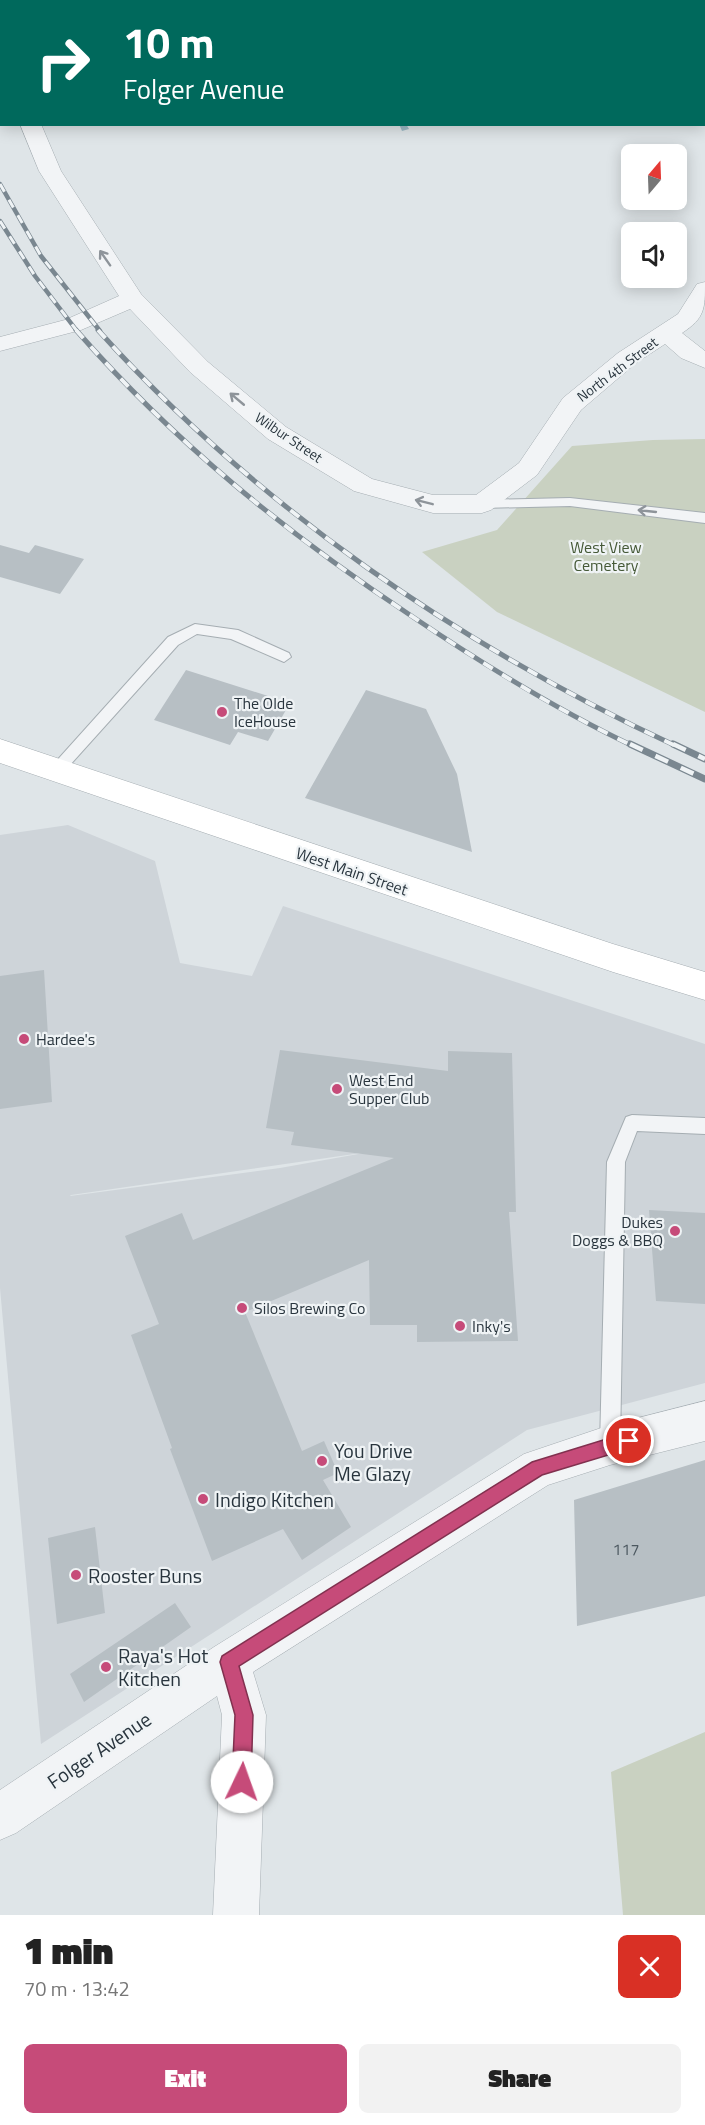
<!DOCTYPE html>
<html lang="en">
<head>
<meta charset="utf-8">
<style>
	body { margin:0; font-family:"Titillium Web",sans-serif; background:#f2f2f2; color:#222; height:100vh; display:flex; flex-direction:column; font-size:22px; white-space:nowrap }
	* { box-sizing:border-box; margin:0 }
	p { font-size:20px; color:#767676 }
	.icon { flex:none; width:33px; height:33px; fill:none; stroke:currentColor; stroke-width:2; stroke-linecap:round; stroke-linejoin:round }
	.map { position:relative; height:1915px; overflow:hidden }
	.sheet { display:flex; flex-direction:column; background:#fff; flex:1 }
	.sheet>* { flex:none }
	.guide { position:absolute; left:0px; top:0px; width:705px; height:126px; box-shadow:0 3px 15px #0003; background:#00695c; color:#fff; overflow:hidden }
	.needle { width:39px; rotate:19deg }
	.tools { position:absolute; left:621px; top:144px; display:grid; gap:12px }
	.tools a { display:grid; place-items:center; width:66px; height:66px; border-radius:9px; background:#fff; box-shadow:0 3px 15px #0003; font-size:30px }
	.pin { position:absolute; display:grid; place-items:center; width:51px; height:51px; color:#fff; margin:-26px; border:3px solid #fff; border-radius:50%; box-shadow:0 2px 6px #0007 }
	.me { position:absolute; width:66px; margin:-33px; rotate:3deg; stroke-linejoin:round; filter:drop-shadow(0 0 4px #0008) }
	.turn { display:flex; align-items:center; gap:21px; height:126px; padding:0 24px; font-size:27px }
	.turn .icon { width:78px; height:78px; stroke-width:2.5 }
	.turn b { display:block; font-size:42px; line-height:51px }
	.round { display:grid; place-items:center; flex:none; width:63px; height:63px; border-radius:9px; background:#f2f2f2 }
	.headline { display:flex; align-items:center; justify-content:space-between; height:102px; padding:0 24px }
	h1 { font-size:36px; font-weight:800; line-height:45px }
	.cta { display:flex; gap:12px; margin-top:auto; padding:12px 24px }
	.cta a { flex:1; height:69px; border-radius:9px; background:#c64b79; color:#fff; font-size:24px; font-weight:800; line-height:69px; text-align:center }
	.cta a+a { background:#f2f2f2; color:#222 }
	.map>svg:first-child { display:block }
</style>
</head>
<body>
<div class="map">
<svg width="705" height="1915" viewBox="0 0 705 1915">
	<rect width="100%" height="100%" fill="#dfe5e8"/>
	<!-- built -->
	<path fill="#ced4d9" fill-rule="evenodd" d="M 68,825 L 155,861 L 180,963 L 252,976 L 283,906 L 705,1044 L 705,1383 L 527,1430 L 41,1744 L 0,1288 L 0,835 ZM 375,1151 L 280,1168 L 70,1196 L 71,1195 Z"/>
	<!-- green -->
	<path fill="#c9d1c1" d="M 705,439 L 705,712 L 497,612 L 422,552 L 497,530 L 572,446 L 653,440 Z
		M 705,1732 L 705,1915 L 623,1915 L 611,1772 Z"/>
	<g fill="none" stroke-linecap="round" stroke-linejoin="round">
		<!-- stream -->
		<path fill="#9cbac6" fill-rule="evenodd" d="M 313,0 L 319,0 L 320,2 L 313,2 Z
			M 399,124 L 406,124 L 409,129 L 402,131 Z"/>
	</g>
	<!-- building -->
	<path fill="#b7bfc4" d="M 0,545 L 29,553 L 35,545 L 84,559 L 60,594 L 0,577 Z
		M 186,670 L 290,703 L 268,741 L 238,732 L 230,745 L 154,720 Z
		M 366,690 L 426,709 L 457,774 L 472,852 L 305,798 Z
		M 44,970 L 52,1102 L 0,1109 L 0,976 Z
		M 280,1050 L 448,1071 L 448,1051 L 512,1053 L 516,1212 L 509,1212 L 518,1341 L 417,1342 L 417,1325 L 370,1325 L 369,1260 L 245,1312 L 302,1451 L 324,1441 L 338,1473 L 323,1480 L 351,1527 L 302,1560 L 283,1529 L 212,1561 L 170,1449 L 172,1448 L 131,1335 L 159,1324 L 125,1236 L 182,1213 L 193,1240 L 394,1158 L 291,1145 L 294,1132 L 266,1128 Z
		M 649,1210 L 705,1213 L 705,1304 L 656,1301 Z
		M 705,1460 L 705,1596 L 577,1626 L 574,1500 Z
		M 95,1527 L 105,1613 L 57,1624 L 48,1538 Z
		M 175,1603 L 191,1627 L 84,1702 L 70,1674 Z"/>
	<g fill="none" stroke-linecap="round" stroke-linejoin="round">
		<!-- service casing -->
		<g stroke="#a5adb2" stroke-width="2">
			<path id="service" d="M 570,498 L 705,513 L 705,523 L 570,506 L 482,508 L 475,504 L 482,500 Z
				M 195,624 L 238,630 L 289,653 L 291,657 L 284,662 L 231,639 L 197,634 L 178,645 L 61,775 L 51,775 L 48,771 L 51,767 L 168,637 Z
				M 632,1115 L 705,1118 L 705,1134 L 637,1131 L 625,1162 L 620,1445 L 617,1452 L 610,1455 L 603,1452 L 600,1445 L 607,1162 L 626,1117 Z"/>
		</g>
		<!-- minor casing -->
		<g stroke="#a5adb2" stroke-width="1">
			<path id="minor" d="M 0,25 L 2,26 L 2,41 L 0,40 Z
				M 20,124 L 41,124 L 61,171 L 141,294 L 208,362 L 286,427 L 372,479 L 433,495 L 476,495 L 519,463 L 563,398 L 618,353 L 678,314 L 697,284 L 705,282 C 705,309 705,318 682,333 L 705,351 L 705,368 L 681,358 L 665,344 L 636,363 L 581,410 L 537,475 L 491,510 L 482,513 L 433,513 L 354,491 L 268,439 L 190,372 L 130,309 L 81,330 L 0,351 L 0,337 L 65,320 L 119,296 L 39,171 Z
				M 705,1401 L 705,1441 L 610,1465 L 548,1485 L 253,1672 L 266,1715 L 259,1915 L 213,1915 L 222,1715 L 217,1696 L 16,1833 L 0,1840 L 0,1790 L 214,1647 L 524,1454 L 610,1425 Z"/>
		</g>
		<!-- secondary casing -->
		<g stroke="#a5adb2" stroke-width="1">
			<path id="secondary" d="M 0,739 L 613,944 L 705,972 L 705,1000 L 613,972 L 0,763 Z"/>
		</g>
		<!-- service -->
		<use href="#service" fill="#f2f4f6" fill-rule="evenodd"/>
		<!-- minor -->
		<use href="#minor" fill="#f2f4f6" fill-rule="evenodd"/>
		<!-- secondary -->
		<use href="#secondary" fill="#fff" fill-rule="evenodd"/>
		<!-- rail-far2 casing -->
		<g stroke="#7a8790" stroke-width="4.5">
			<path id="rail-far2" d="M 0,184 L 41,256 L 100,331
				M 0,221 L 35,276 L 77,331"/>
		</g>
		<!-- rail-far1 casing -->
		<g stroke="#7a8790" stroke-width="5">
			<path id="rail-far1" d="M 76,330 C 175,443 285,532 410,615 C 481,663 555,709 633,746
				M 98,330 C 257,507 461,646 676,746"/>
		</g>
		<!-- rail casing -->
		<g stroke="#7a8790" stroke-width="7">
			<path id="rail" d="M 630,744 L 705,779
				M 673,744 L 705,759"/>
		</g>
		<!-- rail-far2 -->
		<use href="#rail-far2" stroke="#eff3f5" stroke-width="3" stroke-dasharray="9" stroke-linecap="butt"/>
		<!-- rail-far1 -->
		<use href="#rail-far1" stroke="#eff3f5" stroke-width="4" stroke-dasharray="11" stroke-linecap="butt"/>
		<!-- rail -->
		<use href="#rail" stroke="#eff3f5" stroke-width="4.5" stroke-dasharray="14" stroke-linecap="butt"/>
	</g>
	<!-- one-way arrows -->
	<defs><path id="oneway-shaft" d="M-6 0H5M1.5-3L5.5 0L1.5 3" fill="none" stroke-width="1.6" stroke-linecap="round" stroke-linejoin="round" transform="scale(1.5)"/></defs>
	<g stroke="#8e949a">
		<use href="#oneway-shaft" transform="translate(105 258) rotate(-125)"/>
		<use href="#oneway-shaft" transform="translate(237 399) rotate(-140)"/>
		<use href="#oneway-shaft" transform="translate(424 502) rotate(-166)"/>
		<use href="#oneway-shaft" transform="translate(647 511) rotate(-174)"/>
	</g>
	<!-- route -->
	<path fill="#c64b79" stroke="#81314f" stroke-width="1.5" d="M 629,1432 L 635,1435 L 637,1441 L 635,1447 L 542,1475 L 239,1666 L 253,1715 L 251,1782 L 248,1788 L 242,1791 L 235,1788 L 232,1782 L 235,1715 L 220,1662 L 222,1656 L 532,1462 Z"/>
	<!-- markers -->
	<g fill="#c64b79" stroke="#eff3f5" stroke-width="2">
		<circle cx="222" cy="712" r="6"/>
		<circle cx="24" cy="1039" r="6"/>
		<circle cx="337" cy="1089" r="6"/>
		<circle cx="675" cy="1231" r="6"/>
		<circle cx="242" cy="1308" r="6"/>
		<circle cx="460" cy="1326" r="6"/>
		<circle cx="322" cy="1461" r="6"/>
		<circle cx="203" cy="1499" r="6"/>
		<circle cx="76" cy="1575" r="6"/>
		<circle cx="106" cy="1667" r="6"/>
	</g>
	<g text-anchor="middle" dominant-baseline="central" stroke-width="4.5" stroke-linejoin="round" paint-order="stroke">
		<!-- far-street labels -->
		<g font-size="14" fill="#29353e" stroke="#eff3f5">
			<text transform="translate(617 369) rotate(-37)">North 4th Street</text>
			<text transform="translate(289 437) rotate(34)">Wilbur Street</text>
		</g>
		<!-- park labels -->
		<g font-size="16" fill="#455937" stroke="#eff3f5">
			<text x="606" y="547">West View<tspan x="606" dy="18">Cemetery</tspan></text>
		</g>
		<!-- poi labels -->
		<g font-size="16" fill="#29353e" stroke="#eff3f5" text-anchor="start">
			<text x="234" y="703">The Olde<tspan x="234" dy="18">IceHouse</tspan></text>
			<text x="36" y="1039">Hardee's</text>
			<text x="349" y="1080">West End<tspan x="349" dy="18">Supper Club</tspan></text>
			<text x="663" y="1222" text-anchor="end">Dukes<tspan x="663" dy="18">Doggs &amp; BBQ</tspan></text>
			<text x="254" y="1308">Silos Brewing Co</text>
			<text x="472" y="1326">Inky's</text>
		</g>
		<!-- street labels -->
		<g font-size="16" fill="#29353e" stroke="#eff3f5">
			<text transform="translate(352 871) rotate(19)">West Main Street</text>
		</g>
		<!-- near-number labels -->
		<g font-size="16" fill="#4c5860">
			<text x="626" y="1549">117</text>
		</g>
		<!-- near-poi labels -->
		<g font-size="20" fill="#29353e" stroke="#eff3f5" text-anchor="start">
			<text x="334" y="1450">You Drive<tspan x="334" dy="23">Me Glazy</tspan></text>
			<text x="215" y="1499">Indigo Kitchen</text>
			<text x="88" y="1575">Rooster Buns</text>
			<text x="118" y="1655">Raya's Hot<tspan x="118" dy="23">Kitchen</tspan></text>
		</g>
		<!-- near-street labels -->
		<g font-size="20" fill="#29353e" stroke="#eff3f5">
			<text transform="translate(99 1750) rotate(-34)">Folger Avenue</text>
		</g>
	</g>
</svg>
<div class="tools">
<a><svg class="needle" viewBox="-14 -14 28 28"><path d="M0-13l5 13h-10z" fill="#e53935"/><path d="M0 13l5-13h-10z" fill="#767676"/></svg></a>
<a><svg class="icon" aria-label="sound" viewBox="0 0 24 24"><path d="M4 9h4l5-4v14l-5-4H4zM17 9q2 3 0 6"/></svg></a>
</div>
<div class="pin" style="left:629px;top:1441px;background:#d93025"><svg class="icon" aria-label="arrive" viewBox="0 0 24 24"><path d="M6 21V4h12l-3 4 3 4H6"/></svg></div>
<svg class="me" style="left:242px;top:1782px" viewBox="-20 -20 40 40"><circle r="19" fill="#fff"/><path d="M0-13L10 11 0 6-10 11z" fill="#c64b79"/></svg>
<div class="guide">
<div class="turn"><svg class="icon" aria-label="right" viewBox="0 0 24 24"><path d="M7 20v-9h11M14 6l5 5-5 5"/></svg><div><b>10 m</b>Folger Avenue</div></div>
</div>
</div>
<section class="sheet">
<div class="headline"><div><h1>1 min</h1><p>70 m · 13:42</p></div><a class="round" style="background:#d93025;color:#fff"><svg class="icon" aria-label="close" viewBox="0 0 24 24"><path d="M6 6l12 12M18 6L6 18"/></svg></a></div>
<div class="cta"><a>Exit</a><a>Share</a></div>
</section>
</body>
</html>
